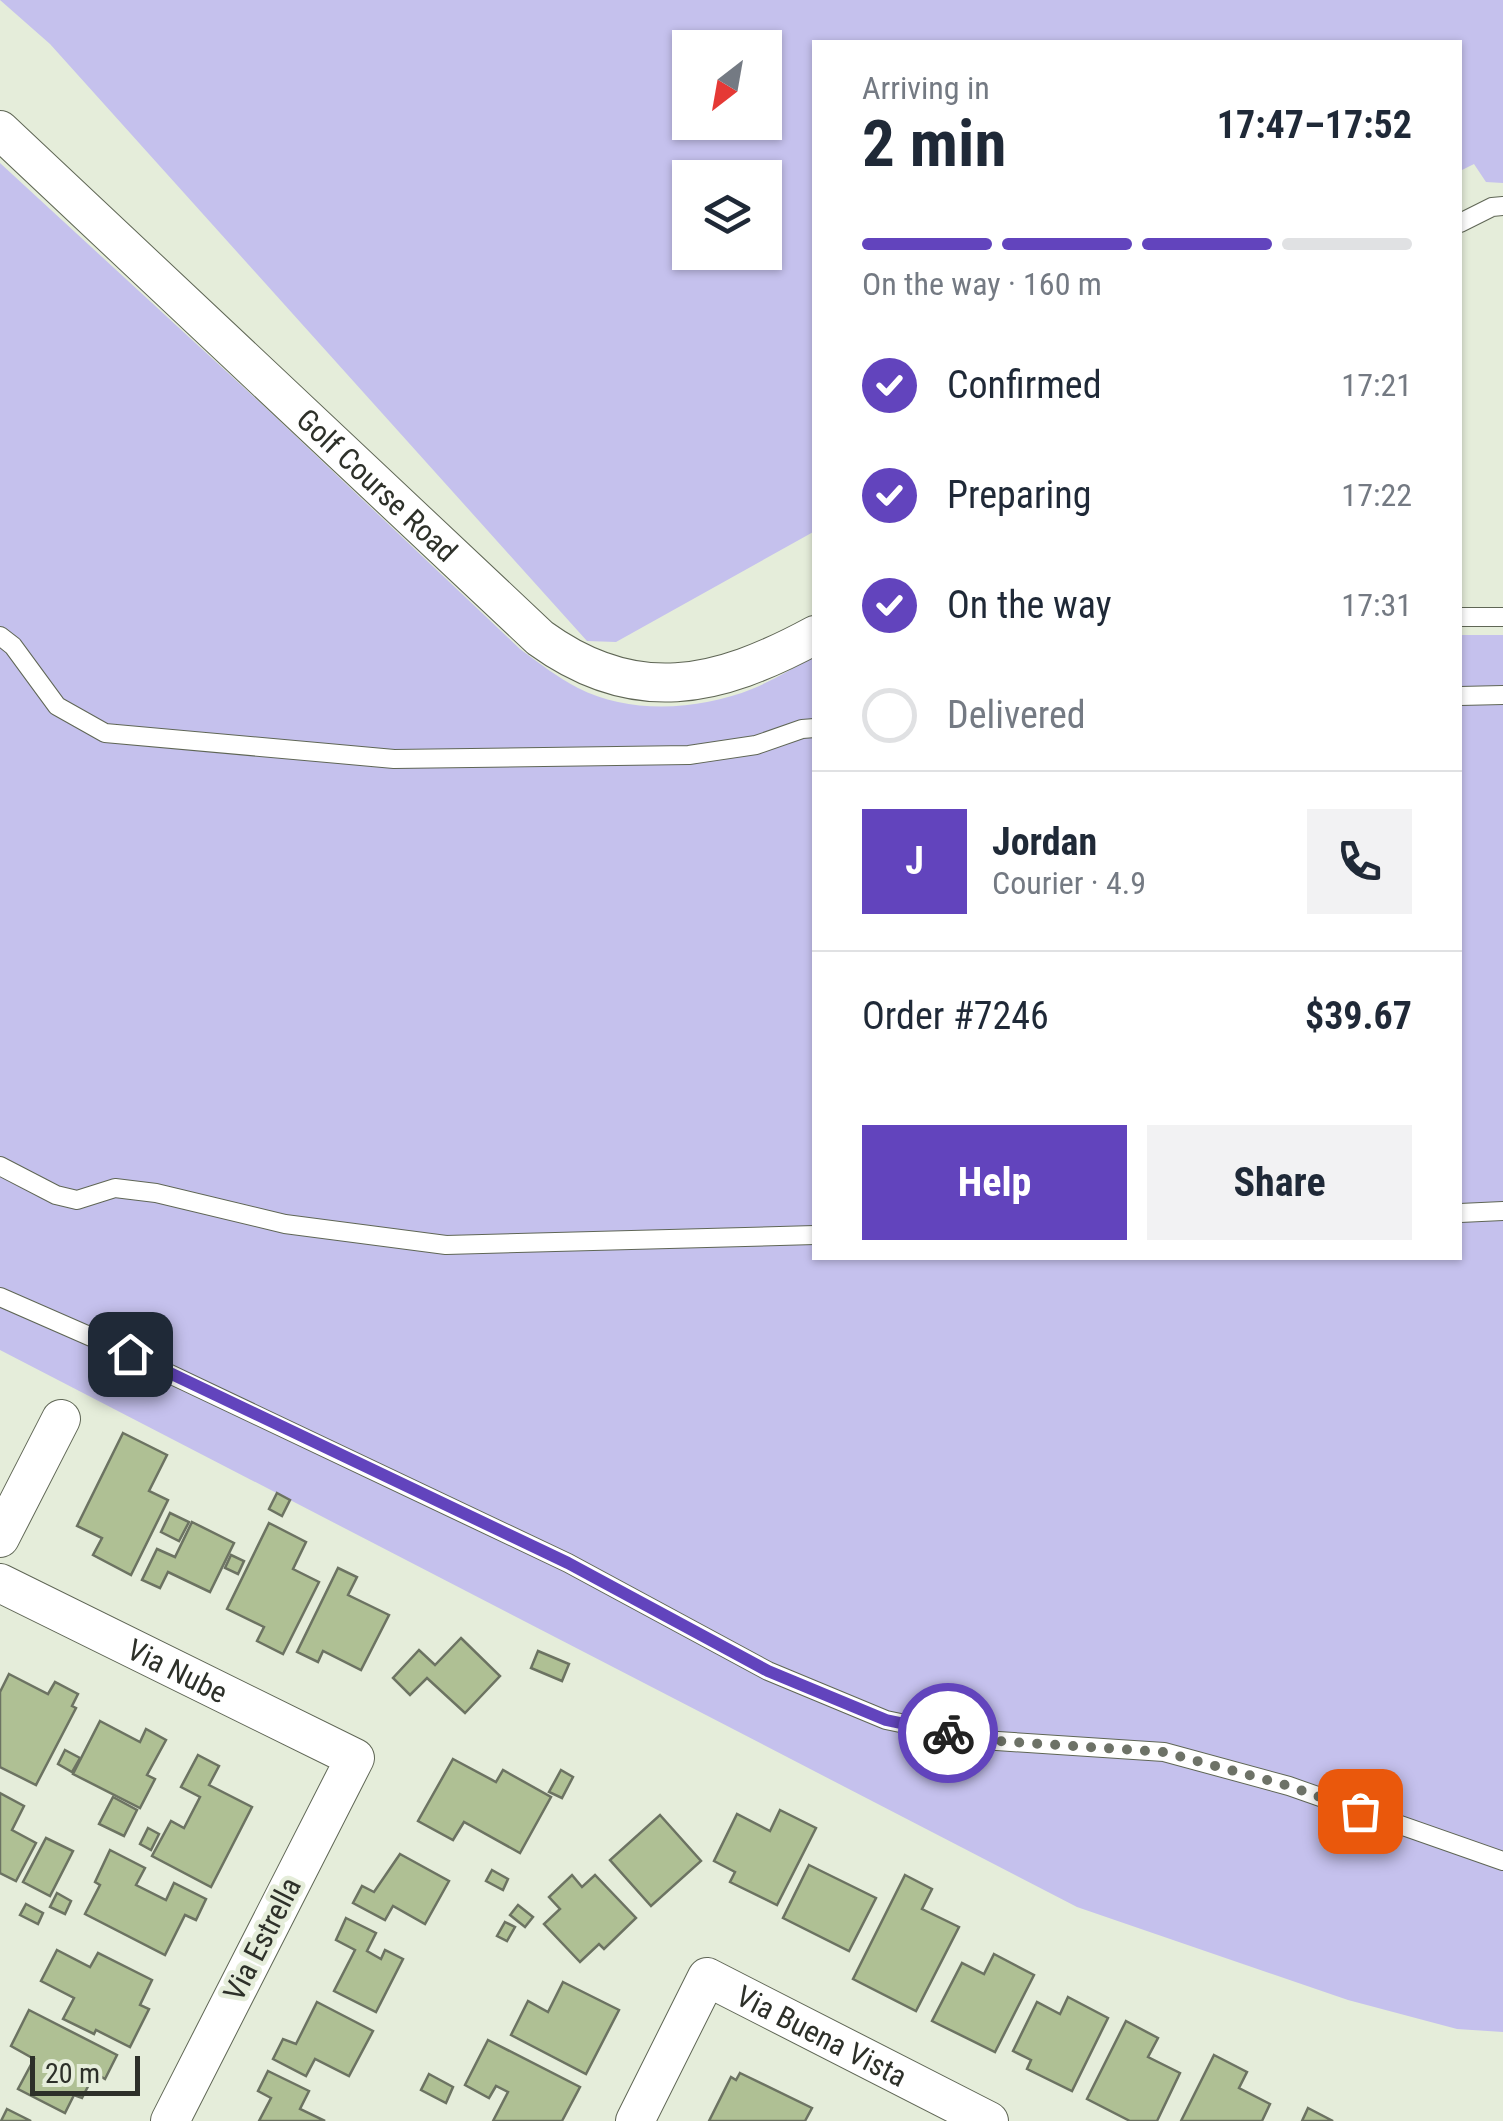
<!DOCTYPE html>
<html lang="en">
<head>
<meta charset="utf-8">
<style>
	body { margin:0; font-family:"Roboto Condensed",sans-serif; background:#f2f2f3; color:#1f2937; height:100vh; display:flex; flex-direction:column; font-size:38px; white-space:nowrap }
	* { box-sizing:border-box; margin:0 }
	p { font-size:32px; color:#747a83 }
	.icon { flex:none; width:55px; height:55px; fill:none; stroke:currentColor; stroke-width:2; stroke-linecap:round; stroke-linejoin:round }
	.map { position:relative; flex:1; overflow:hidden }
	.details { position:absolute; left:812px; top:40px; width:650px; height:1220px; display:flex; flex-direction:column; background:#fff; border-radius:0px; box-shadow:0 2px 8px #0004 }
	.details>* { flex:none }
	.needle { width:65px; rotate:211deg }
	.buttons { position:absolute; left:672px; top:30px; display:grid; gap:20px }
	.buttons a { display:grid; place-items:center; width:110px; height:110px; border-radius:0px; background:#fff; box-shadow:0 2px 8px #0004; font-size:50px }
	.scale { position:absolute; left:30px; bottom:25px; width:110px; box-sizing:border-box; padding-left:10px; border:5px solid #2d3029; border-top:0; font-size:28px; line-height:35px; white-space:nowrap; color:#2d3029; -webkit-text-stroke:8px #e5edda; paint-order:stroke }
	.pin { position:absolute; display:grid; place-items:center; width:85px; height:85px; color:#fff; margin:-42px; border-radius:20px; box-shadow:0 5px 15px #0006 }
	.courier { position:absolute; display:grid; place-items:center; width:100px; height:100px; margin:-50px; border:8px solid #6244bd; border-radius:50%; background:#fff; color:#222; box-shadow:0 2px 12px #0007 }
	.head em { font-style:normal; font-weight:700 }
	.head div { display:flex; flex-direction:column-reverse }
	.head { display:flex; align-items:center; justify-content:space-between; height:170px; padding:0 50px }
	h1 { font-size:65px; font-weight:700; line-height:75px }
	.bar { display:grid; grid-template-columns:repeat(4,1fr); gap:15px 10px; align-content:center; height:120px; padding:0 50px }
	.bar i { height:12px; border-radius:8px; background:#e0e1e3 }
	.bar .on { background:#6244bd }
	.bar p { grid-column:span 4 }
	.line { display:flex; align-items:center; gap:25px; padding:0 50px; border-top:2px solid #e0e1e3 }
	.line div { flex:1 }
	.round { display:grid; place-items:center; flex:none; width:105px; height:105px; border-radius:0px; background:#f2f2f3 }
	ol { padding:0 50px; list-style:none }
	li { display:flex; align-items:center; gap:30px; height:110px }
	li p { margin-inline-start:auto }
	li .icon { padding:10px; border-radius:50%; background:#6244bd; color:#fff; stroke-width:4 }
	li:last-child { color:#747a83 }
	li i { width:55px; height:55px; border:5px solid #e0e1e3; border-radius:50% }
	.cta { display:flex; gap:20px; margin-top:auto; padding:20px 50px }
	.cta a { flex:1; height:115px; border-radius:0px; background:#6244bd; color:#fff; font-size:40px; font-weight:700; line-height:115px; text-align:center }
	.cta a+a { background:#f2f2f3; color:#1f2937 }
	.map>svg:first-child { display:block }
	.green { fill:#c5c1ed; fill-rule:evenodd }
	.building { fill:#afc094; stroke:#6c7362; stroke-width:2.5 }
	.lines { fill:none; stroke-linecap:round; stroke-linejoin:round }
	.service-casing { stroke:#5f6655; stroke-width:20 }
	.minor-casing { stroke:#5f6655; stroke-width:40 }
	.service { stroke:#fff; stroke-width:18 }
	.minor { stroke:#fff; stroke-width:38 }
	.done { stroke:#6d7267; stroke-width:10; stroke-dasharray:0 18 }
	.route { stroke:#6244bd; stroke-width:12 }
	.labels { text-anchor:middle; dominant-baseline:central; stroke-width:9; stroke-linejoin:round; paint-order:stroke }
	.street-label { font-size:30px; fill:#2d3029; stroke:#e5edda }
</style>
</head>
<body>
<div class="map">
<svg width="1503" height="2121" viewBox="0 0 1503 2121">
	<rect width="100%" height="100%" fill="#e5edda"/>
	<!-- green -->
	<g class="green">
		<path d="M0 0H1503V183L1486 182 1474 164 1460 171V42H815V531L616 642 587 641 50 44ZM690 48H765V122H690ZM690 178H765V252H690Z"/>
		<path d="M0 163 266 408 520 649C539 663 557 677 578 688 630 715 700 710 752 689 774 680 794 667 815 657V1258H1460V635H1503V2032L1457 2029 1348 2000 1077 1907 0 1350Z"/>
	</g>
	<!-- building -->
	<g class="building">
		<path d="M123 1433 167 1455 149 1491 168 1500 131 1575 93 1555 102 1538 77 1526Z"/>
		<path d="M277 1493 290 1500 282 1516 269 1509Z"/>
		<path d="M170 1513 189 1522 179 1541 161 1532Z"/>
		<path d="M192 1522 234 1543 210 1592 168 1572 160 1588 142 1580 157 1549 175 1557Z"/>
		<path d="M269 1523 306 1542 293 1569 319 1582 283 1654 257 1641 264 1627 227 1609Z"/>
		<path d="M231 1555 244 1561 238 1574 225 1568Z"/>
		<path d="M338 1568 357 1577 348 1595 389 1615 361 1670 323 1651 318 1662 297 1652Z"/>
		<path d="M461 1638 500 1676 465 1713 427 1678 410 1695 393 1678 419 1650 435 1665Z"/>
		<path d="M538 1651 569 1664 562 1681 531 1668Z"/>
		<path d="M9 1674 48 1694 55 1682 78 1694 72 1706 76 1708 36 1785 0 1767V1692Z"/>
		<path d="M100 1721 140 1742 146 1729 166 1740 147 1775 155 1779 140 1808 73 1774Z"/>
		<path d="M65 1750 80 1758 72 1772 58 1764Z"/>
		<path d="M198 1755 219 1766 209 1785 252 1807 211 1887 152 1856 171 1821 184 1828 200 1797 181 1787Z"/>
		<path d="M453 1759 496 1782 503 1770 551 1797 520 1853 464 1822 453 1840 418 1821Z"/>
		<path d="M561 1770 573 1777 562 1798 549 1792Z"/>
		<path d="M0 1793 24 1806 12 1830 36 1843 16 1881 0 1873Z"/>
		<path d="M113 1797 137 1810 124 1836 99 1824Z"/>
		<path d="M780 1810 816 1828 777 1905 730 1882 735 1872 714 1861 737 1814 770 1831Z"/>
		<path d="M660 1815 701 1861 651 1906 610 1860Z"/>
		<path d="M148 1828 159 1834 151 1850 140 1844Z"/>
		<path d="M46 1838 73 1851 50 1896 23 1882Z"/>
		<path d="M110 1850 145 1868 136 1885 166 1900 174 1883 206 1899 196 1920 185 1915 165 1955 85 1914 100 1885 95 1882Z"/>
		<path d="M400 1854 449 1881 425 1924 393 1906 385 1920 353 1903 362 1886 374 1892Z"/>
		<path d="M809 1865 876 1898 849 1951 783 1918Z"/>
		<path d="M492 1870 508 1879 503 1890 486 1881Z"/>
		<path d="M572 1875 582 1887 595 1875 636 1918 604 1949 599 1944 580 1962 544 1924 560 1909 549 1897Z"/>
		<path d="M905 1875 932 1889 922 1909 959 1927 916 2011 853 1979Z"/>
		<path d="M57 1893 71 1901 65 1914 50 1907Z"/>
		<path d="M26 1904 43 1913 38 1924 20 1915Z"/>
		<path d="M518 1905 533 1917 525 1927 510 1915Z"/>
		<path d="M346 1918 376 1933 367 1951 381 1959 385 1950 403 1959 376 2012 334 1991 355 1950 336 1940Z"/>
		<path d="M505 1922 515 1927 507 1941 497 1936Z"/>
		<path d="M57 1950 90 1967 98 1953 152 1980 140 2005 149 2009 130 2047 96 2030 94 2034 63 2019 74 1998 41 1981Z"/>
		<path d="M994 1954 1034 1975 995 2052 932 2021 962 1963 984 1974Z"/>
		<path d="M563 1982 619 2010 586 2074 511 2035 528 2001 548 2012Z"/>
		<path d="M1068 1997 1108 2018 1072 2091 1027 2069 1031 2060 1013 2051 1037 2002 1060 2014Z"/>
		<path d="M317 2002 373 2031 349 2076 315 2059 306 2076 273 2059 283 2039 296 2044Z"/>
		<path d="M29 2010 117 2055 105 2079 95 2073 82 2098 74 2095 65 2113 18 2089 34 2059 11 2046Z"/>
		<path d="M1126 2021 1158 2038 1148 2057 1180 2073 1157 2121H1130L1087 2099Z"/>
		<path d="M488 2040 580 2087 562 2121H493L508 2092 496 2086 489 2098 465 2085Z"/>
		<path d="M1214 2055 1247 2072 1239 2088 1270 2104 1262 2121H1181Z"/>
		<path d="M268 2071 309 2091 300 2109 325 2121H259L271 2098 258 2091Z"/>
		<path d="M740 2073 812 2108 805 2121H709L731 2077 736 2080Z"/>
		<path d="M429 2074 453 2087 446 2103 421 2090Z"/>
		<path d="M1308 2108 1333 2121H1302Z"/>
		<path d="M7 2109 31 2121H1Z"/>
	</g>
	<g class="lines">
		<defs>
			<g id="service">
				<path d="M1460 223 1492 207 1503 206"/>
				<path d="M1460 617H1503"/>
				<path d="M0 636 13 646 57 706 105 733 394 759 689 755 756 745 802 729 815 728"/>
				<path d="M1460 696 1503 695"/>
				<path d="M0 1166 56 1195 77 1200 115 1188 156 1193 285 1224 446 1245 815 1235"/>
				<path d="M1460 1213 1503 1211"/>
				<path d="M0 1297 96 1339 568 1563 768 1671 886 1720 982 1740 1164 1752 1289 1786 1503 1861"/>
			</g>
			<g id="minor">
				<path id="s1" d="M0 130 540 638C635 707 717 688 815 635"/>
				<path d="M0 1538 61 1419"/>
				<path id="s2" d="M0 1583 355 1758 170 2121"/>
				<path id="s3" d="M635 2121 707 1977 989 2121"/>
			</g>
		</defs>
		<!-- service casing -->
		<use href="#service" class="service-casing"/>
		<!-- minor casing -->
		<use href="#minor" class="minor-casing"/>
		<!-- service -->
		<use href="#service" class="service"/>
		<!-- minor -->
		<use href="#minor" class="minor"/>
	</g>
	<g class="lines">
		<!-- done -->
		<path class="done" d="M948 1733 982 1740 1164 1752 1289 1786 1360 1811"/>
		<!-- route -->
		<path class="route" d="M130 1354 568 1563 768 1671 886 1720 948 1733"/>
	</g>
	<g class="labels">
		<!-- street labels -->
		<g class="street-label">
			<text stroke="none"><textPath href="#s1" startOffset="518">Golf Course Road</textPath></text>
			<text stroke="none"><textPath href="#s2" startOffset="198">Via Nube</textPath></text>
			<text transform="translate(262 1939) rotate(-63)">Via Estrella</text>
			<text stroke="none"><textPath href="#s3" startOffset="290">Via Buena Vista</textPath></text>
		</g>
	</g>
</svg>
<div class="buttons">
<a><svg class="needle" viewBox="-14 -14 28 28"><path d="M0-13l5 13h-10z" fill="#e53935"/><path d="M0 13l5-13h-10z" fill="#747a83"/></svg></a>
<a><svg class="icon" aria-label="layers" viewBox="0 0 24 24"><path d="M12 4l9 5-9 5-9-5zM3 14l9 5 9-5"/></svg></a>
</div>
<div class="scale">20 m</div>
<div class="pin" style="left:1360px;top:1811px;background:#ea580c"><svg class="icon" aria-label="bag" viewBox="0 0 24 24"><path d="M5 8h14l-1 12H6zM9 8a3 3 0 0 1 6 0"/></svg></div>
<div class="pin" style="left:130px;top:1354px;background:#1f2937"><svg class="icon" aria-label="home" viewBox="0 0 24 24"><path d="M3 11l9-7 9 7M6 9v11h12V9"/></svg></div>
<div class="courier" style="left:948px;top:1733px"><svg class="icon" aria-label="bike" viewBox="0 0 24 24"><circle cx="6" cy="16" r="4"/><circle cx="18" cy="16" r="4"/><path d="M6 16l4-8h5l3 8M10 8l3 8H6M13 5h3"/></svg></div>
<section class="details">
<div class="head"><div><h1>2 min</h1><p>Arriving in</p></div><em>17:47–17:52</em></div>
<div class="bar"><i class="on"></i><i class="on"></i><i class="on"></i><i></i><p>On the way · 160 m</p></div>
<ol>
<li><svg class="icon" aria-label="check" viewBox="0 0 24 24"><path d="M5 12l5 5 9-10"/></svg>Confirmed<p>17:21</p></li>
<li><svg class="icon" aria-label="check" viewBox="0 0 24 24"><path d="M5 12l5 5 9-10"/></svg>Preparing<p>17:22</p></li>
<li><svg class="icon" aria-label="check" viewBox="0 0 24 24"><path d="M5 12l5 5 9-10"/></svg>On the way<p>17:31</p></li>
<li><i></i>Delivered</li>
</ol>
<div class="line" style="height:180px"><b class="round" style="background:#6244bd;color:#fff">J</b><div><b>Jordan</b><p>Courier · 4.9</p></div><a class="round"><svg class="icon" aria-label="phone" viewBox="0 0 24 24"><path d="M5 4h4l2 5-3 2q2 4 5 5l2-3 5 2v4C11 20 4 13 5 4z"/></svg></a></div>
<div class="line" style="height:130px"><div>Order #7246</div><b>$39.67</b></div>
<div class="cta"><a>Help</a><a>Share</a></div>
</section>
</div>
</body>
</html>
